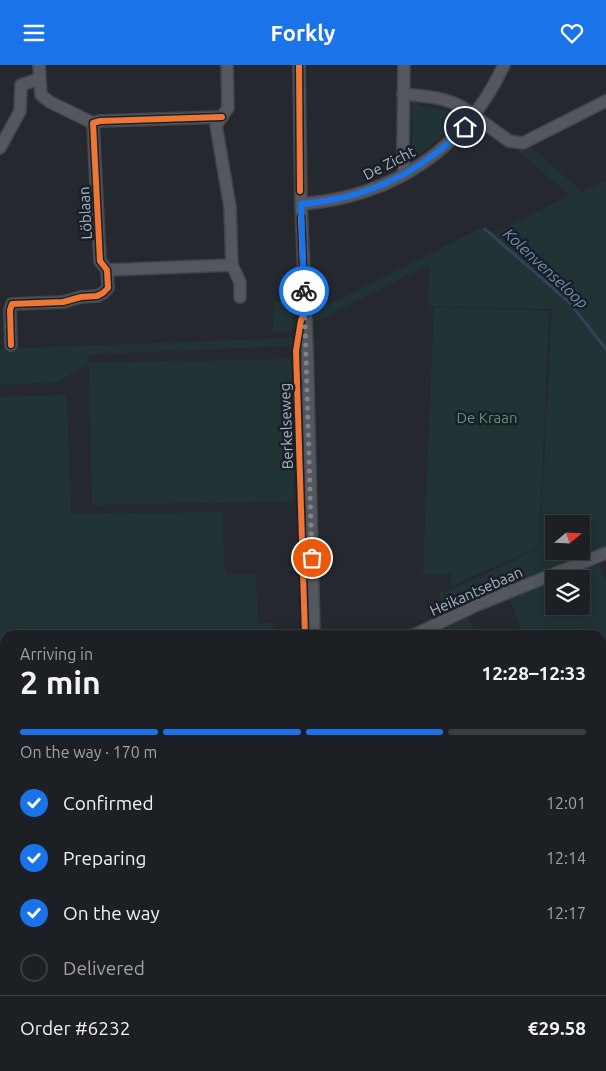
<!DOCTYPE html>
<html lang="en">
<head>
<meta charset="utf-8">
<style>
	body { margin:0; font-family:Ubuntu,sans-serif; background:#292c30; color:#f1f3f6; height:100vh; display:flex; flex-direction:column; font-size:19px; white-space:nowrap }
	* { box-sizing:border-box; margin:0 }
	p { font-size:16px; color:#a0a2a6 }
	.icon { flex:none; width:28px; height:28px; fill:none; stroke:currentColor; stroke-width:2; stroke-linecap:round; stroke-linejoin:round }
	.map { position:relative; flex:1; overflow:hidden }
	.drawer { position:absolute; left:0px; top:565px; width:606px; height:441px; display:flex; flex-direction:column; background:#1c1f23; border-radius:15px 15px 0 0; box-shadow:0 2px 12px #0003,0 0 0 1px #3a3d41 }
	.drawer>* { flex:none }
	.needle { width:32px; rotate:71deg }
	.fabs { position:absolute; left:545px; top:450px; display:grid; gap:10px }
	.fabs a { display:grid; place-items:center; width:45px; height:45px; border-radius:0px; background:#1c1f23; box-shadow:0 2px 12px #0003,0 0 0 1px #3a3d41; font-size:25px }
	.pin { position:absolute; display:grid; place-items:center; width:42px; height:42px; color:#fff; margin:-21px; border:2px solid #fff; border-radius:50%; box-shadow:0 1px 5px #0007 }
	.courier { position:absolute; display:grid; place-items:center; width:50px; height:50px; margin:-25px; border:4px solid #1a73e8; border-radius:50%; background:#fff; color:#222; box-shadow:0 1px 6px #0007 }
	.overview em { font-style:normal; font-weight:700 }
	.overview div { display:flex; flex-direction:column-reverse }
	.overview { display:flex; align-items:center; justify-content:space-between; height:85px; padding:0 20px }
	h1 { font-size:32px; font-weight:700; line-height:38px }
	.bar { display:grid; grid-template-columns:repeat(4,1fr); gap:8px 5px; align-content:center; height:60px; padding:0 20px }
	.bar i { height:6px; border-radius:4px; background:#3a3d41 }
	.bar .on { background:#1a73e8 }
	.bar p { grid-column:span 4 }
	.line { display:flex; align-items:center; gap:12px; padding:0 20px; border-top:1px solid #3a3d41 }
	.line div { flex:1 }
	ol { padding:0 20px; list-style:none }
	li { display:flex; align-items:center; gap:15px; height:55px }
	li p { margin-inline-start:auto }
	li .icon { padding:5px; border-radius:50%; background:#1a73e8; color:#fff; stroke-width:4 }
	li:last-child { color:#a0a2a6 }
	li i { width:28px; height:28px; border:2px solid #3a3d41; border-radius:50% }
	header { display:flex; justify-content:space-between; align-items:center; height:65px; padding:0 20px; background:#1a73e8; color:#fff; font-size:22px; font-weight:700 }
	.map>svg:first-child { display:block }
	.green { fill:#223335; fill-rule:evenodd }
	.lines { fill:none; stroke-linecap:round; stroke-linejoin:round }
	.stream { stroke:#324257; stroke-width:3 }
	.minor-casing { stroke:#42454a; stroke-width:14 }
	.major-casing { stroke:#41454c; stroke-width:16 }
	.minor { stroke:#54575e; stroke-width:11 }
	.major { stroke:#565a60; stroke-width:14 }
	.cycleway-casing { stroke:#181f29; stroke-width:9 }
	.cycleway { stroke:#f07635; stroke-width:6 }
	.done { stroke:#7d848f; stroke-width:5; stroke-dasharray:0 9 }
	.route { stroke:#1a73e8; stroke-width:6 }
	.labels { text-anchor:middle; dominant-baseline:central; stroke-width:5; stroke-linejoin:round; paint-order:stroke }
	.street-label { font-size:15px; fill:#acb5c2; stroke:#181f29 }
	.park-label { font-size:15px; fill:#66906f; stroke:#181f29 }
	.water-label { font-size:16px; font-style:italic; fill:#758caa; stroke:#181f29 }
</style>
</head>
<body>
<header><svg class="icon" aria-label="menu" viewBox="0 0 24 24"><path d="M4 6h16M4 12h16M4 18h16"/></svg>Forkly<svg class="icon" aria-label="heart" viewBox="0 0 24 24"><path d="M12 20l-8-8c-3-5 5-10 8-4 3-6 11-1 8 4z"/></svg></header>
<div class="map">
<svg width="606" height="1006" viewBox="0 0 606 1006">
	<rect width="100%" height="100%" fill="#25292f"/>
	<!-- green -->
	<g class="green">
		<path d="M415 33 420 41 442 44 459 50V45L465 48 449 65 419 90 412 80V34Z"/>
		<path d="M512 81 531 82 582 127 606 115V481L445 546 440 536V527H447L540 483 552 244 428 241 429 199 310 259V249L483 162 493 170 570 130ZM554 459H581V486H554Z"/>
		<path d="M274 236 293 237 292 266 273 267Z"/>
		<path d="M434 242 549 246 539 482 451 521V509H423Z"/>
		<path d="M292 273V281L97 289 87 291 89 298 291 294 294 436 95 440 92 438 89 298 58 317 0 320V284Z"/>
		<path d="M64 330 67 334 71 449 223 447 224 502 226 507 229 509H256L258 558H273V570H5V659L0 656V332Z"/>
		<path d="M598 496 606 516V631L601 633V570H523L510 533 554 514V541H581V514H555Z"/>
		<path d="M469 551 475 570H431Z"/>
		<path d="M601 733 606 745V804L601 801Z"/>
		<path d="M13 1001H349L346 1006H11Z"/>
	</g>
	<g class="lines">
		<!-- stream -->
		<path class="stream" d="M485 164 569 237 606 284"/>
		<defs>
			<g id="minor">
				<path d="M39 0 41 30 50 37 93 58"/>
				<path d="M227 0 228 43 216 60 230 142 232 200 240 217V232"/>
				<path d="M299 0 301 139 307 281 314 570"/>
				<path d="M404 0 403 80 404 109"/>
				<path d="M403 29C424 31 443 32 462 42L509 76 523 78 606 36"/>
				<path d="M0 83 20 46 21 20 39 14"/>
				<path d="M301 139C393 132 465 84 504 0"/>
				<path d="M107 205 232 200"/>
				<path d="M11 280 10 245 12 239 63 237 81 232 97 231 103 228 108 223 107 205 100 196 93 58 100 56 222 52"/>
				<path d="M414 570 477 540 606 488"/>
				<path d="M0 778 5 772"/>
			</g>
			<g id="major">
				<path d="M0 680 5 682"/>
				<path d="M0 701 5 703"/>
				<path d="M601 979 606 981"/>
				<path d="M595 1001 605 1006"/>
			</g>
		</defs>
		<!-- minor casing -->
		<use href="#minor" class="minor-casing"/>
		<!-- major casing -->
		<use href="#major" class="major-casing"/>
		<!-- minor -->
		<use href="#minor" class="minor"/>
		<!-- major -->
		<use href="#major" class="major"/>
		<defs>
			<g id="cycleway">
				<path d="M299 0 300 126"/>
				<path d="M301 152 305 248 301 255 296 286 305 570"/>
				<path d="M11 280 10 245 12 239 63 237 81 232 97 231 103 228 108 223 107 205 100 196 93 58 100 56 222 52"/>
			</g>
		</defs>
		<!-- cycleway casing -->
		<use href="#cycleway" class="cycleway-casing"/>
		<!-- cycleway -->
		<use href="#cycleway" class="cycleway"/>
	</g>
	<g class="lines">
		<!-- done -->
		<path class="done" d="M304 226 312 493"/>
		<!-- route -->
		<path class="route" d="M304 226 301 139C366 134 419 109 465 62"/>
	</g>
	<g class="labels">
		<!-- street labels -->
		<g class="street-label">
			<text transform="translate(389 98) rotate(-27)">De Zicht</text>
			<text transform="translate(85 148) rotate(-93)">Löblaan</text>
			<text transform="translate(286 361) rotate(-92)">Berkelseweg</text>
			<text transform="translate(476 526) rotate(-24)">Heikantsebaan</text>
		</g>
		<!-- park labels -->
		<g class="park-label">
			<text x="487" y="352">De Kraan</text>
		</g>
		<!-- water labels -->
		<g class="water-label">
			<text transform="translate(546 203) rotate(43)">Kolenvenseloop</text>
		</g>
	</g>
</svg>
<div class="fabs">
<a><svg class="needle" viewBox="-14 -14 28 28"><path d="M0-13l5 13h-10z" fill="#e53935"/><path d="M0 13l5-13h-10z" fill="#a0a2a6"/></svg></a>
<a><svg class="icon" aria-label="layers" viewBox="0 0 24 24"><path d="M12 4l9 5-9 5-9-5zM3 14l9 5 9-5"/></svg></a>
</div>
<div class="pin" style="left:312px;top:493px;background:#ea580c"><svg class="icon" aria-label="bag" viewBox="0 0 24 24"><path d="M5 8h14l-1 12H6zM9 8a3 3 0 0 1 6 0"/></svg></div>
<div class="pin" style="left:465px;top:62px;background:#1f2937"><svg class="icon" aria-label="home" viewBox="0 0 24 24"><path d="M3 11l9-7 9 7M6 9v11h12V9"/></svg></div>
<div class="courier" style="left:304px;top:226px"><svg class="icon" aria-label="bike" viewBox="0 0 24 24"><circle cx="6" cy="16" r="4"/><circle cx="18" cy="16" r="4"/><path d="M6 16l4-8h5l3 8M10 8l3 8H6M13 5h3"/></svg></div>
<section class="drawer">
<div class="overview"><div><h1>2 min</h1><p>Arriving in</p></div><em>12:28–12:33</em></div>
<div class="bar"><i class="on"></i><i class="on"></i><i class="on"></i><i></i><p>On the way · 170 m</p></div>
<ol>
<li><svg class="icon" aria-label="check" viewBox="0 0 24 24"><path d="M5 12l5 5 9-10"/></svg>Confirmed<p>12:01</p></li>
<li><svg class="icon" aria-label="check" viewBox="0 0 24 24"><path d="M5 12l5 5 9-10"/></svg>Preparing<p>12:14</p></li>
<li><svg class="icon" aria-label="check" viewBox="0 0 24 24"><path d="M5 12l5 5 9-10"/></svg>On the way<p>12:17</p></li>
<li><i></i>Delivered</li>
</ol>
<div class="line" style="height:65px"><div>Order #6232</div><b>€29.58</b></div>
</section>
</div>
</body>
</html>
